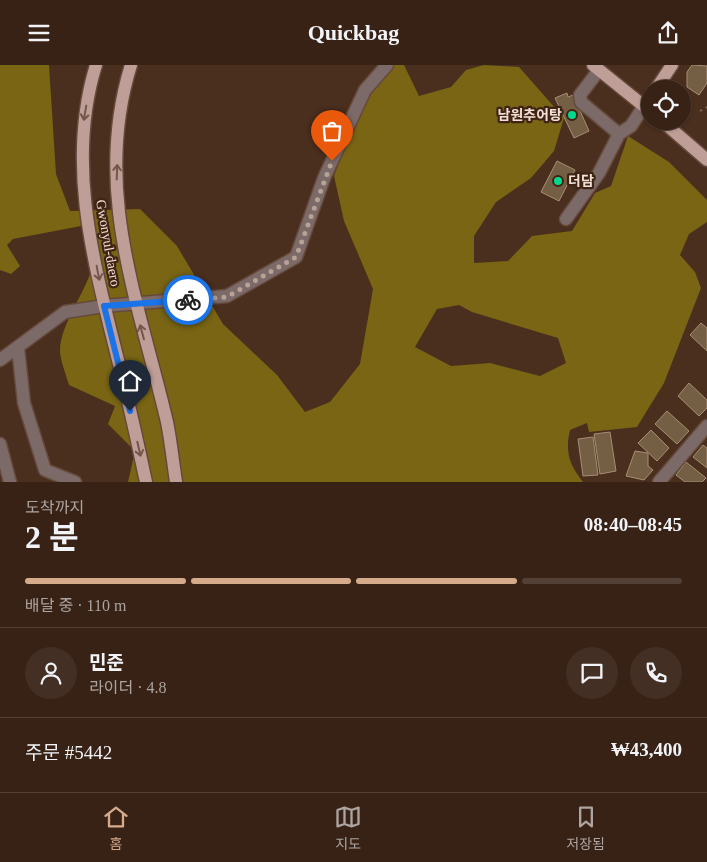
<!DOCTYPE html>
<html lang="ko">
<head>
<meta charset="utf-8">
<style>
	body { margin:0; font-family:"Times New Roman","Noto Sans KR",serif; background:#432f23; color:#f1f3f6; height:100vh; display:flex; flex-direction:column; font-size:19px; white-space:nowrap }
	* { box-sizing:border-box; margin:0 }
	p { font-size:16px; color:#aba4a1 }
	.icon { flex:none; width:28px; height:28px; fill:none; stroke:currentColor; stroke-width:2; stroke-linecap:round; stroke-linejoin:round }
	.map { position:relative; height:417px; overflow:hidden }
	.side { display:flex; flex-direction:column; background:#382216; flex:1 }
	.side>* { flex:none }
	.controls { position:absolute; left:641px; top:15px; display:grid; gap:10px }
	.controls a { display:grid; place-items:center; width:50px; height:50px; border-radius:50%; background:#382216; box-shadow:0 1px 4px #0004,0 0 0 1px #523f35; font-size:25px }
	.pin { position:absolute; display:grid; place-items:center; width:42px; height:42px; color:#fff; margin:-51px -21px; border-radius:50% 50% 50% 0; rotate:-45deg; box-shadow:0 0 5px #0007 }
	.pin .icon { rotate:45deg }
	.courier { position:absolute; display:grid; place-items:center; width:50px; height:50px; margin:-25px; border:4px solid #1a73e8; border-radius:50%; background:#fff; color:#222; box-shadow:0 1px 6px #0007 }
	.headline em { font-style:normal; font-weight:700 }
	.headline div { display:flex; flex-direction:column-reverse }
	.headline { display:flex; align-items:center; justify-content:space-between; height:85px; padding:0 25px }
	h1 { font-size:32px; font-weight:700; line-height:38px }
	.bar { display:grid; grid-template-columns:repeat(4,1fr); gap:8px 5px; align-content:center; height:60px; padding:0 25px }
	.bar i { height:6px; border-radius:4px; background:#523f35 }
	.bar .selected { background:#d6ab8b }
	.bar p { grid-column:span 4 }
	.line { display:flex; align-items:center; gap:12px; padding:0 25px; border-top:1px solid #523f35 }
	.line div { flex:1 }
	.round { display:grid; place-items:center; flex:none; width:52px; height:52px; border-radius:26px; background:#432f23 }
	header { display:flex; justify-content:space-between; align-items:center; height:65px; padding:0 25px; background:#382216; font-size:22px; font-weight:700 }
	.tab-bar { display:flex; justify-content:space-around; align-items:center; height:70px; border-top:1px solid #523f35; background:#382216; font-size:14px; color:#aba4a1 }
	.tab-bar a { display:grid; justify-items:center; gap:2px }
	.tab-bar .selected { color:#d6ab8b }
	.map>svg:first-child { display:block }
	.forest { fill:#796514; fill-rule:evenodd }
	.building { fill:#745e44; stroke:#a68f73 }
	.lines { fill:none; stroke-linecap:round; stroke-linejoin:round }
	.minor-casing { stroke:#654a3b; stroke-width:15 }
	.major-casing { stroke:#654a3b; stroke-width:15 }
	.path { stroke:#7e6557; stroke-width:2; stroke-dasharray:2.5 4; stroke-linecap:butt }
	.minor { stroke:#7b6a68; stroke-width:12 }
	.major { stroke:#c09e98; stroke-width:12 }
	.oneway { stroke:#735549 }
	.done { stroke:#b7a296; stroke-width:5; stroke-dasharray:0 9 }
	.route { stroke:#1a73e8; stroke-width:6 }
	.poi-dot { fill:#00d98c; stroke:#3f2414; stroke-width:2 }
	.labels { text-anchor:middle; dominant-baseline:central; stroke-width:4.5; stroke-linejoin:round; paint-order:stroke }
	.poi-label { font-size:14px; font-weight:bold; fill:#f2e0d6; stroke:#3f2414; text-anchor:end }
	.street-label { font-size:14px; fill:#f2e0d6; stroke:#3f2414 }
</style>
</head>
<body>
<header><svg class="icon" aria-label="menu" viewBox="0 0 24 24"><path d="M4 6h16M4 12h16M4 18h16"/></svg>Quickbag<svg class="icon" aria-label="share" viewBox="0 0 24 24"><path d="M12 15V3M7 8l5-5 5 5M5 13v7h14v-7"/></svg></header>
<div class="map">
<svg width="707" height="417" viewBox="0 0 707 417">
	<rect width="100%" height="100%" fill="#4a2e1e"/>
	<!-- forest -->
	<path class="forest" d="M0 0H49L56 109 70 146 140 144 177 181 223 259 277 310 305 347 330 337 360 299 373 224 344 156 334 111 365 25 387 0H404L419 31 451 22 466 5 484 0 519 2 564 53 554 86 531 113 496 137 474 171V198L508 196 532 171 572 166 595 128 611 121 628 71 669 97 707 135V157L689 169 680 190 695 207 701 223 664 318 637 362 589 367 587 358 570 365C565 386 569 400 583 417H128L135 386 108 359 115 341 69 320C66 310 61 297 60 287 59 251 108 204 92 171 90 167 85 164 81 161L13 174 7 180 20 201 11 209 0 205ZM459 240 472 247 558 273 566 298 540 311 490 298 451 301 415 282 437 244Z"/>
	<!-- building -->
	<g class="building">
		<path d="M692 0 707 1V18L699 30 687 22V7Z"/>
		<path d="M567 28 568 32 573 30 589 66 574 73 555 33Z"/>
		<path d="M557 96 575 105 559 136 541 127Z"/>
		<path d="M701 258 707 263V286L690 270Z"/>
		<path d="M689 318 707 335V343L699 351 678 331Z"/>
		<path d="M667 346 689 366 677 379 655 359Z"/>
		<path d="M651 365 669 383 657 396 638 378Z"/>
		<path d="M610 367 616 406 600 409 594 369Z"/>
		<path d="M593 372 598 410 583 411 578 374Z"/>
		<path d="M703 380 707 383V403L693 392Z"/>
		<path d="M635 386 648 388V401L653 405 644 415 626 411Z"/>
		<path d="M686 397 706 413 702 417H685L676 410Z"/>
	</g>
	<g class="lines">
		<defs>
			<g id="minor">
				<path d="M599 5 580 30 581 37 619 69"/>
				<path d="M566 154 599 108 619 69 631 61 644 41"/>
				<path d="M18 283 24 338 45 405 75 417"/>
				<path d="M0 295 65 247 104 241 227 231 296 192 324 113 365 25 387 0"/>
				<path d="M0 379 10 417"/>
				<path d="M659 417 707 361"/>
			</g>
			<g id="major">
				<path d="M96 0C66 97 93 195 117 291 128 333 137 375 146 417"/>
				<path d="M131 0C92 125 139 237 167 357 171 377 173 397 176 417"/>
				<path d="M593 0 650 46"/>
				<path d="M656 24 672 0"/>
				<path d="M662 56 707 95"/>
			</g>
		</defs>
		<!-- minor casing -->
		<use href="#minor" class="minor-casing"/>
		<!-- major casing -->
		<use href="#major" class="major-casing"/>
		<!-- path -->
		<path class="path" d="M700 46 707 42"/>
		<!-- minor -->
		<use href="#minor" class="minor"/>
		<!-- major -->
		<use href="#major" class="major"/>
	</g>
	<!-- one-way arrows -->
	<defs><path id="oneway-shaft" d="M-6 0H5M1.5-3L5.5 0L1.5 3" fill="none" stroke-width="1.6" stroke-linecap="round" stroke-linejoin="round" transform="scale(1.25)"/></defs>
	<g class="oneway">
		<use href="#oneway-shaft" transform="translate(85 48) rotate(100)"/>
		<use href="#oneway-shaft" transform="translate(117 107) rotate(-88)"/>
		<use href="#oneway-shaft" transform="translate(98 208) rotate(79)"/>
		<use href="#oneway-shaft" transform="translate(142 267) rotate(-105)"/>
		<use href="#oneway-shaft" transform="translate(139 384) rotate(77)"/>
	</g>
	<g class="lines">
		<!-- done -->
		<path class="done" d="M188 235 227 232 296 192 332 96"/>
		<!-- route -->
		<path class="route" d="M130 346 104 241 188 235"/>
	</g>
	<!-- markers -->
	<g class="poi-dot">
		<circle cx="572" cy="50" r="5"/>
		<circle cx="558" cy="116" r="5"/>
	</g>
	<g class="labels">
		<!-- poi labels -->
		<g class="poi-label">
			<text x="562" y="50">남원추어탕</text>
			<text x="568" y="116" text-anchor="start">더담</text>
		</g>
		<!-- street labels -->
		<g class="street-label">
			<text transform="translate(108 178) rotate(80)">Gwonyul-daero</text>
		</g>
	</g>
</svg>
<div class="controls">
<a><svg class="icon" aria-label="locate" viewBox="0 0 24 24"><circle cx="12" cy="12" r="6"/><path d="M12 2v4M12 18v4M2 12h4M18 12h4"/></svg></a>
</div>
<div class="pin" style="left:332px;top:96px;background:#ea580c"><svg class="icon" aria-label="bag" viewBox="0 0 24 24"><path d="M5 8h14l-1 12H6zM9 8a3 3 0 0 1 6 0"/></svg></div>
<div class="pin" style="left:130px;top:346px;background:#1f2937"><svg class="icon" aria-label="home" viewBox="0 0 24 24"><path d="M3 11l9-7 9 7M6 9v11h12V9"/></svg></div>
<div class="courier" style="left:188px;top:235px"><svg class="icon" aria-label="bike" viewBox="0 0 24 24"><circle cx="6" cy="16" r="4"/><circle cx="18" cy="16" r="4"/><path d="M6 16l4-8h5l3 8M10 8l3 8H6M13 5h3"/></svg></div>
</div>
<section class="side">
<div class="headline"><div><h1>2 분</h1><p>도착까지</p></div><em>08:40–08:45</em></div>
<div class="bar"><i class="selected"></i><i class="selected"></i><i class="selected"></i><i></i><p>배달 중 · 110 m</p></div>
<div class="line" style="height:90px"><a class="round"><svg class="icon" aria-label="person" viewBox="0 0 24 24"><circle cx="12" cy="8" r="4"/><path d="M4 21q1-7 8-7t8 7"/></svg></a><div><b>민준</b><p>라이더 · 4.8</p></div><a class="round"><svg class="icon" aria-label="chat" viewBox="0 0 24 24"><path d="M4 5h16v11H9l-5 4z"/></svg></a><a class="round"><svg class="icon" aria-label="phone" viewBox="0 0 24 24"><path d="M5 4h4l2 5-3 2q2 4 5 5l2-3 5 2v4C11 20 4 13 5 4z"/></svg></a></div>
<div class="line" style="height:65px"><div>주문 #5442</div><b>₩43,400</b></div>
</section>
<nav class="tab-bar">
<a class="selected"><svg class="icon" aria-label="home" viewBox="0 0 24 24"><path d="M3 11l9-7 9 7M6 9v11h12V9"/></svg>홈</a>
<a><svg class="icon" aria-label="map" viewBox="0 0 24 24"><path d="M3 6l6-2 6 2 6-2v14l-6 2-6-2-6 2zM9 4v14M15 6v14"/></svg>지도</a>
<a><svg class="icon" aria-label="saved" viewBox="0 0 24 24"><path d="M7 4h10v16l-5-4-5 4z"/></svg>저장됨</a>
</nav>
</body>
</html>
